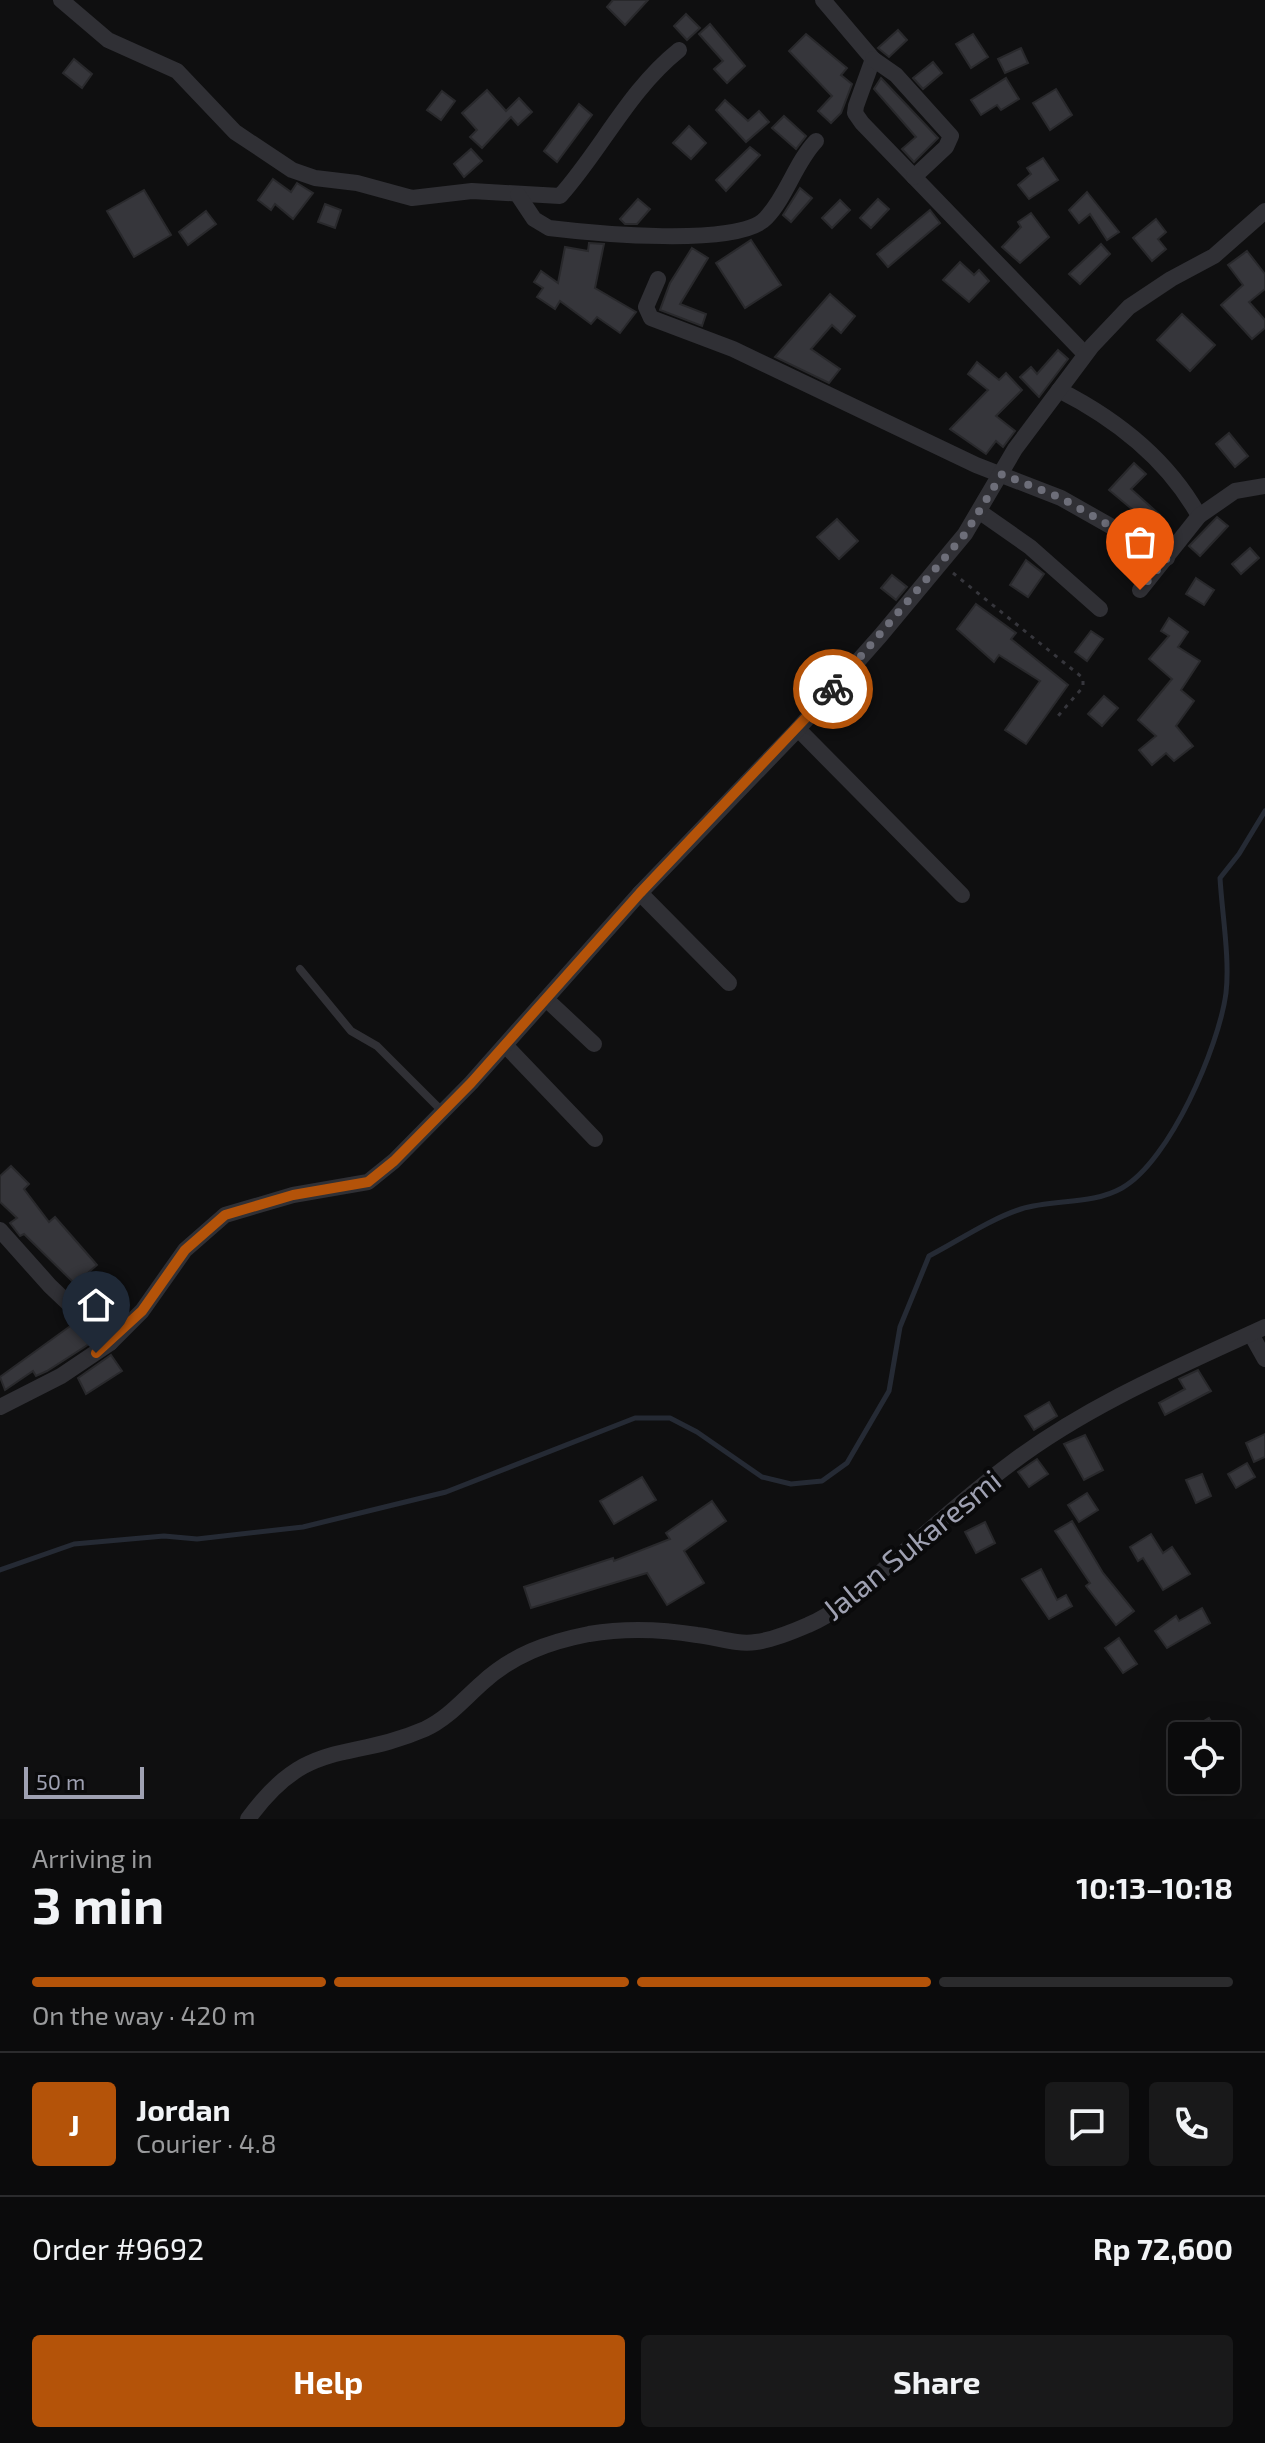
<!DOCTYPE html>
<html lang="en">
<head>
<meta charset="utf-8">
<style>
	body { margin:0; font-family:"Exo 2",sans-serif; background:#19191a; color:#f1f3f6; height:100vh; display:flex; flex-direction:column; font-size:30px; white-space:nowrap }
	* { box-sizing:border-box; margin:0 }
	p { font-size:26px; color:#9a9b9d }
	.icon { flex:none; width:44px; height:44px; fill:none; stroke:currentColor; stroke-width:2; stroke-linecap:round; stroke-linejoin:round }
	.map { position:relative; height:1819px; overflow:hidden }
	.details { display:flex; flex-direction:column; background:#0b0b0c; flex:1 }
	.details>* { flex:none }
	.buttons { position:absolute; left:1168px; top:1722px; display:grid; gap:16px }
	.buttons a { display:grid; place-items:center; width:72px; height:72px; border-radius:8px; background:#0b0b0c; box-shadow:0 8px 32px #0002,0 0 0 2px #2b2b2d; font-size:40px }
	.scale { position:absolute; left:24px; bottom:20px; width:120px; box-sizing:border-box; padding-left:8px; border:4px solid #9fa1b2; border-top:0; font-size:22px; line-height:28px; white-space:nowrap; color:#9fa1b2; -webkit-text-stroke:6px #0a0a0b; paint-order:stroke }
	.pin { position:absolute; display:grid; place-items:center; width:68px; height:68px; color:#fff; margin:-82px -34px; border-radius:50% 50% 50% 0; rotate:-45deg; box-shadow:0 0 8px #0007 }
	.pin .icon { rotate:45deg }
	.courier { position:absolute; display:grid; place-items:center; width:80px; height:80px; margin:-40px; border:6px solid #b45309; border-radius:50%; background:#fff; color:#222; box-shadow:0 2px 10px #0007 }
	.summary em { font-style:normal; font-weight:700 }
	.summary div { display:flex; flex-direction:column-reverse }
	.summary { display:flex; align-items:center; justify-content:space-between; height:136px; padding:0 32px }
	h1 { font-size:52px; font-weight:700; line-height:60px }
	.bar { display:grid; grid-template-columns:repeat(4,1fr); gap:12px 8px; align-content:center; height:96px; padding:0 32px }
	.bar i { height:10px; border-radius:6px; background:#2b2b2d }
	.bar .on { background:#b45309 }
	.bar p { grid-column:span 4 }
	.line { display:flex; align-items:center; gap:20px; padding:0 32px; border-top:2px solid #2b2b2d }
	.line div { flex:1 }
	.round { display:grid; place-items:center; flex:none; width:84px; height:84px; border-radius:8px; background:#19191a }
	.primary-button { display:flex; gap:16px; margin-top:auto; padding:16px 32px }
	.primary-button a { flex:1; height:92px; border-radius:8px; background:#b45309; color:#fff; font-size:32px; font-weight:700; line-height:92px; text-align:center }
	.primary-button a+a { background:#19191a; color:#f1f3f6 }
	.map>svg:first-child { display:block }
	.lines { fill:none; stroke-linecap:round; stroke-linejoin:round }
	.stream { stroke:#252a34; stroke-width:5 }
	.building { fill:#36363b; stroke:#29292c; stroke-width:2 }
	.path { stroke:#36363c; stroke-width:3; stroke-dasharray:4 6; stroke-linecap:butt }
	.lane { stroke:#303035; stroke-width:8 }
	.street { stroke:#303035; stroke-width:16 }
	.done { stroke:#6d6e79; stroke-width:8; stroke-dasharray:0 14.4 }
	.route { stroke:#b45309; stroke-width:10 }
	.labels { text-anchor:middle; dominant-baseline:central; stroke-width:8; stroke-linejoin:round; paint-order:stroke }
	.street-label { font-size:30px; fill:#9fa1b2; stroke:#0a0a0b }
</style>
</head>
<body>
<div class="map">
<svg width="1265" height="1819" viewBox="0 0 1265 1819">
	<rect width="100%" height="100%" fill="#0f0f10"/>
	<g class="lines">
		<!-- stream -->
		<path class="stream" d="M0 1570 74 1544 164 1536 197 1539 303 1527 446 1492 635 1418H670L697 1432 762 1477 791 1484 822 1481 847 1463 889 1391 900 1327 929 1256C958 1241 990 1219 1021 1209 1054 1199 1092 1205 1122 1188 1170 1161 1219 1046 1226 993 1230 959 1222 913 1220 878L1239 854 1265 811"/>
	</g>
	<!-- building -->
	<g class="building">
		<path d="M613 0H648L625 25 607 7Z"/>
		<path d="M686 14 700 28 687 40 674 26Z"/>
		<path d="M710 24 745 66 727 83 714 69 723 61 699 34Z"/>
		<path d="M898 30 907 40 889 57 878 48Z"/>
		<path d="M806 34 847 68 841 75 852 84 841 113 831 123 818 111 832 96 789 51Z"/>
		<path d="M973 34 988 57 971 68 956 44Z"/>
		<path d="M1021 48 1028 63 1005 73 998 59Z"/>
		<path d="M74 59 92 74 82 88 63 73Z"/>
		<path d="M933 62 942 73 923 89 913 78Z"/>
		<path d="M881 78 938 138 914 162 902 149 916 137 874 89Z"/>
		<path d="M1006 78 1019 99 1001 110 997 105 981 115 971 100Z"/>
		<path d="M1056 89 1072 115 1050 130 1033 103Z"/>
		<path d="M487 90 506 111 519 98 532 112 518 125 511 117 482 148 470 137 477 130 462 113Z"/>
		<path d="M442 91 455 101 441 120 427 110Z"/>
		<path d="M725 100 748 121 759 111 769 122 746 142 716 110Z"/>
		<path d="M579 104 592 115 557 162 544 151Z"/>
		<path d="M784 116 806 136 796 149 772 128Z"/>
		<path d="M689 126 706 143 691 159 673 143Z"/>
		<path d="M750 147 760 155 726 191 716 180Z"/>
		<path d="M471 149 482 161 464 177 454 164Z"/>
		<path d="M1043 158 1058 180 1029 199 1018 185 1031 174 1027 168Z"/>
		<path d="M273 179 291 192 297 183 313 193 293 219 275 204 271 210 258 200Z"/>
		<path d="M800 188 812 198 791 222 783 215Z"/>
		<path d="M144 190 171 235 134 257 107 211Z"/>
		<path d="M1087 192 1119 232 1107 240 1090 214 1079 223 1069 210Z"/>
		<path d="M638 199 650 209 637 224H625L620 219Z"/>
		<path d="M878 199 889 209 871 228 860 218Z"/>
		<path d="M840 200 850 210 832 228 822 218Z"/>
		<path d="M325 204 341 210 335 228 318 222Z"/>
		<path d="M930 210 940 223 888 267 877 254Z"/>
		<path d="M206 211 216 224 188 245 179 232Z"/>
		<path d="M1031 213 1049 237 1020 263 1002 247 1021 227 1018 222Z"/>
		<path d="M1156 219 1166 232 1158 239 1166 249 1152 261 1133 238Z"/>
		<path d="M751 240 781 285 745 308 716 263Z"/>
		<path d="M589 243 604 244 595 288 636 312 620 333 597 317 591 324 560 301 555 309 537 297 543 288 534 282 541 271 558 283 565 247 588 251Z"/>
		<path d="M1101 244 1110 254 1080 284 1069 274Z"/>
		<path d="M692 248 708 258 680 304 706 314 702 326 660 310 670 283Z"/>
		<path d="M1247 251 1265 274V289L1249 302 1265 320V328L1252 339 1221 305 1243 285 1228 265Z"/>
		<path d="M960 262 974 275 979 270 989 281 969 302 943 280Z"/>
		<path d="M830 294 855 316 841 333 832 325 811 349 840 369 829 383 775 357Z"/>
		<path d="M1182 314 1215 345 1190 371 1157 340Z"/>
		<path d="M1058 350 1068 359 1039 397 1020 377 1031 367 1037 374Z"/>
		<path d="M977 362 999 380 1006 373 1022 390 996 416 1015 431 1003 447 996 441 986 454 950 429 988 390 968 374Z"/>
		<path d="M1229 433 1248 456 1235 467 1216 444Z"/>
		<path d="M1134 463 1146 474 1131 489 1160 515 1151 525 1109 490Z"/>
		<path d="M1217 517 1228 526 1200 556 1189 546Z"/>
		<path d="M837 519 858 541 839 559 817 537Z"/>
		<path d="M1250 548 1259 558 1241 574 1232 564Z"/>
		<path d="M1026 560 1044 574 1028 597 1010 585Z"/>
		<path d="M892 575 907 587 896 600 881 588Z"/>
		<path d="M1196 578 1214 590 1204 605 1186 594Z"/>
		<path d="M976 604 1016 633 1011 639 1068 685 1026 744 1005 730 1040 681 999 655 994 662 957 629Z"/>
		<path d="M1169 618 1188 632 1178 647 1200 661 1181 690 1194 701 1176 726 1193 746 1174 761 1166 753 1152 765 1139 750 1156 736 1138 720 1172 679 1149 659 1169 636 1161 631Z"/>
		<path d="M1091 631 1103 639 1087 661 1075 652Z"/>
		<path d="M1104 696 1118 708 1102 726 1088 714Z"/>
		<path d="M11 1166 29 1184 24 1189 49 1222 55 1217 97 1265 75 1284 24 1234 20 1236 10 1223 17 1218 0 1202V1176Z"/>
		<path d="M73 1324 89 1344 47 1371 36 1376 33 1371 5 1390 0 1377Z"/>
		<path d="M111 1355 122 1371 86 1394 78 1378Z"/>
		<path d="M1198 1370 1211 1391 1165 1415 1159 1403 1185 1389 1179 1379Z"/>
		<path d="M1049 1402 1057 1416 1034 1430 1025 1416Z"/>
		<path d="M1265 1434V1457L1254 1462 1246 1443Z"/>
		<path d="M1085 1435 1103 1470 1084 1480 1064 1444Z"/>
		<path d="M1037 1459 1048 1474 1029 1487 1018 1472Z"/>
		<path d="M1247 1463 1255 1477 1236 1488 1228 1474Z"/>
		<path d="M1202 1474 1211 1496 1196 1503 1186 1480Z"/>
		<path d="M642 1477 656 1500 614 1524 600 1501Z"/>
		<path d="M1087 1493 1098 1510 1079 1522 1068 1505Z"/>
		<path d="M712 1501 726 1521 684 1551 704 1583 667 1605 647 1573 531 1608 524 1587 613 1558 614 1561 670 1539 666 1533Z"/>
		<path d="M1072 1521 1103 1573 1134 1611 1116 1625 1086 1586 1090 1583 1055 1531Z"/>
		<path d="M985 1522 995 1543 976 1553 965 1532Z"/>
		<path d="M1151 1534 1163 1553 1172 1547 1190 1574 1163 1590 1143 1558 1138 1561 1130 1547Z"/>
		<path d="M1041 1569 1057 1600 1066 1595 1072 1606 1049 1619 1022 1579Z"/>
		<path d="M1202 1608 1210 1623 1167 1648 1155 1631 1176 1616 1179 1621Z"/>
		<path d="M1119 1638 1137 1664 1123 1673 1105 1648Z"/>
		<path d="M1209 1718 1220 1736H1180Z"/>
	</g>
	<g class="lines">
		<!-- path -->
		<path class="path" d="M953 573 1083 678V687L1058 716"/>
		<!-- lane -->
		<path class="lane" d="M300 969 351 1031 377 1046 442 1111"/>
		<!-- street -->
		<g class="street">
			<path d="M61 0 108 40 177 71 235 132 292 170 315 178 357 183 412 198 472 191 560 196C602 149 628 91 679 50"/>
			<path d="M823 0 873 59 856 106 855 113 862 123 1085 354"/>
			<path d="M873 59 896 75 951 136 946 147 914 177"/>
			<path d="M518 195 534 219 549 228C590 233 739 248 766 218 787 196 795 163 816 141"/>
			<path d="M658 279 646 307 651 318 733 349 976 465 1061 498 1167 558"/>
			<path d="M1059 390C1116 419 1168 460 1199 516"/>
			<path d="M980 512 1030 547 1100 609"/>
			<path d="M1140 590 1199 516 1235 491 1265 486"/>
			<path d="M798 729 962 895"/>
			<path d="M640 893 729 983"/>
			<path d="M546 999 594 1044"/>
			<path d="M505 1045 595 1139"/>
			<path d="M0 1230 50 1286 110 1343"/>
			<path d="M1251 1334 1265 1359"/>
			<path d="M0 1407 61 1376 110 1343 142 1311 185 1250 225 1215 293 1195 368 1182 394 1161 471 1083 640 893 798 729 881 635 965 534 1015 449 1092 346 1129 307 1171 279 1214 256 1265 211"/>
			<path d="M248 1819C308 1736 347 1763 425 1729 447 1719 463 1700 481 1684 512 1655 548 1642 589 1634 624 1628 661 1629 697 1635 717 1637 736 1645 756 1642 773 1640 792 1632 808 1625 838 1613 865 1586 890 1564 930 1530 968 1495 1010 1464 1086 1406 1178 1367 1265 1327"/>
		</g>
	</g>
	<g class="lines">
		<!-- done -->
		<path class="done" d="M833 689 965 534 1002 474 1061 498 1167 558 1140 590"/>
		<!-- route -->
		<path class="route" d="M96 1353 142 1311 185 1250 225 1215 293 1195 368 1182 394 1161 471 1083 640 893 833 689"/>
	</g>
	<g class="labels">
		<!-- street labels -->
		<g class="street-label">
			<text transform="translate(911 1544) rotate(-39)">Jalan Sukaresmi</text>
		</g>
	</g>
</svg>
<div class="buttons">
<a><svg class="icon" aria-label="locate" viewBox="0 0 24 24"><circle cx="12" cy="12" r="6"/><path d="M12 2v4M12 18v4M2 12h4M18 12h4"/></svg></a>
</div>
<div class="scale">50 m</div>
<div class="pin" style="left:1140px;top:590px;background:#ea580c"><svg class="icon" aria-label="bag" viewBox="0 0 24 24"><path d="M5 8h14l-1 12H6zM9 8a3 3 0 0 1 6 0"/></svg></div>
<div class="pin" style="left:96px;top:1353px;background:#1f2937"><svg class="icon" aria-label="home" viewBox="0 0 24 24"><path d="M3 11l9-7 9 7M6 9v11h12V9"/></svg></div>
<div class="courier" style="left:833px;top:689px"><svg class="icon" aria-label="bike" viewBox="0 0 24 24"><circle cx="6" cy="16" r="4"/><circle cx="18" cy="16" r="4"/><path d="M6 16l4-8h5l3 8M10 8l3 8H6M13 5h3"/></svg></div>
</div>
<section class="details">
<div class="summary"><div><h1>3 min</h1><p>Arriving in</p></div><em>10:13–10:18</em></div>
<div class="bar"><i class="on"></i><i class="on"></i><i class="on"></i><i></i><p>On the way · 420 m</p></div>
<div class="line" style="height:144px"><b class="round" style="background:#b45309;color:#fff">J</b><div><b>Jordan</b><p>Courier · 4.8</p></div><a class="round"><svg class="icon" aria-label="chat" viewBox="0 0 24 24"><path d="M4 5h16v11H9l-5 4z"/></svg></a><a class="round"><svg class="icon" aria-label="phone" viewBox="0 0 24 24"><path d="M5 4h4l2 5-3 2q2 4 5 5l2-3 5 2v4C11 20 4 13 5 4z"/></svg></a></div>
<div class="line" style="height:104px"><div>Order #9692</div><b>Rp 72,600</b></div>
<div class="primary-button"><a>Help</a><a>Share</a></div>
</section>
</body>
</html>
